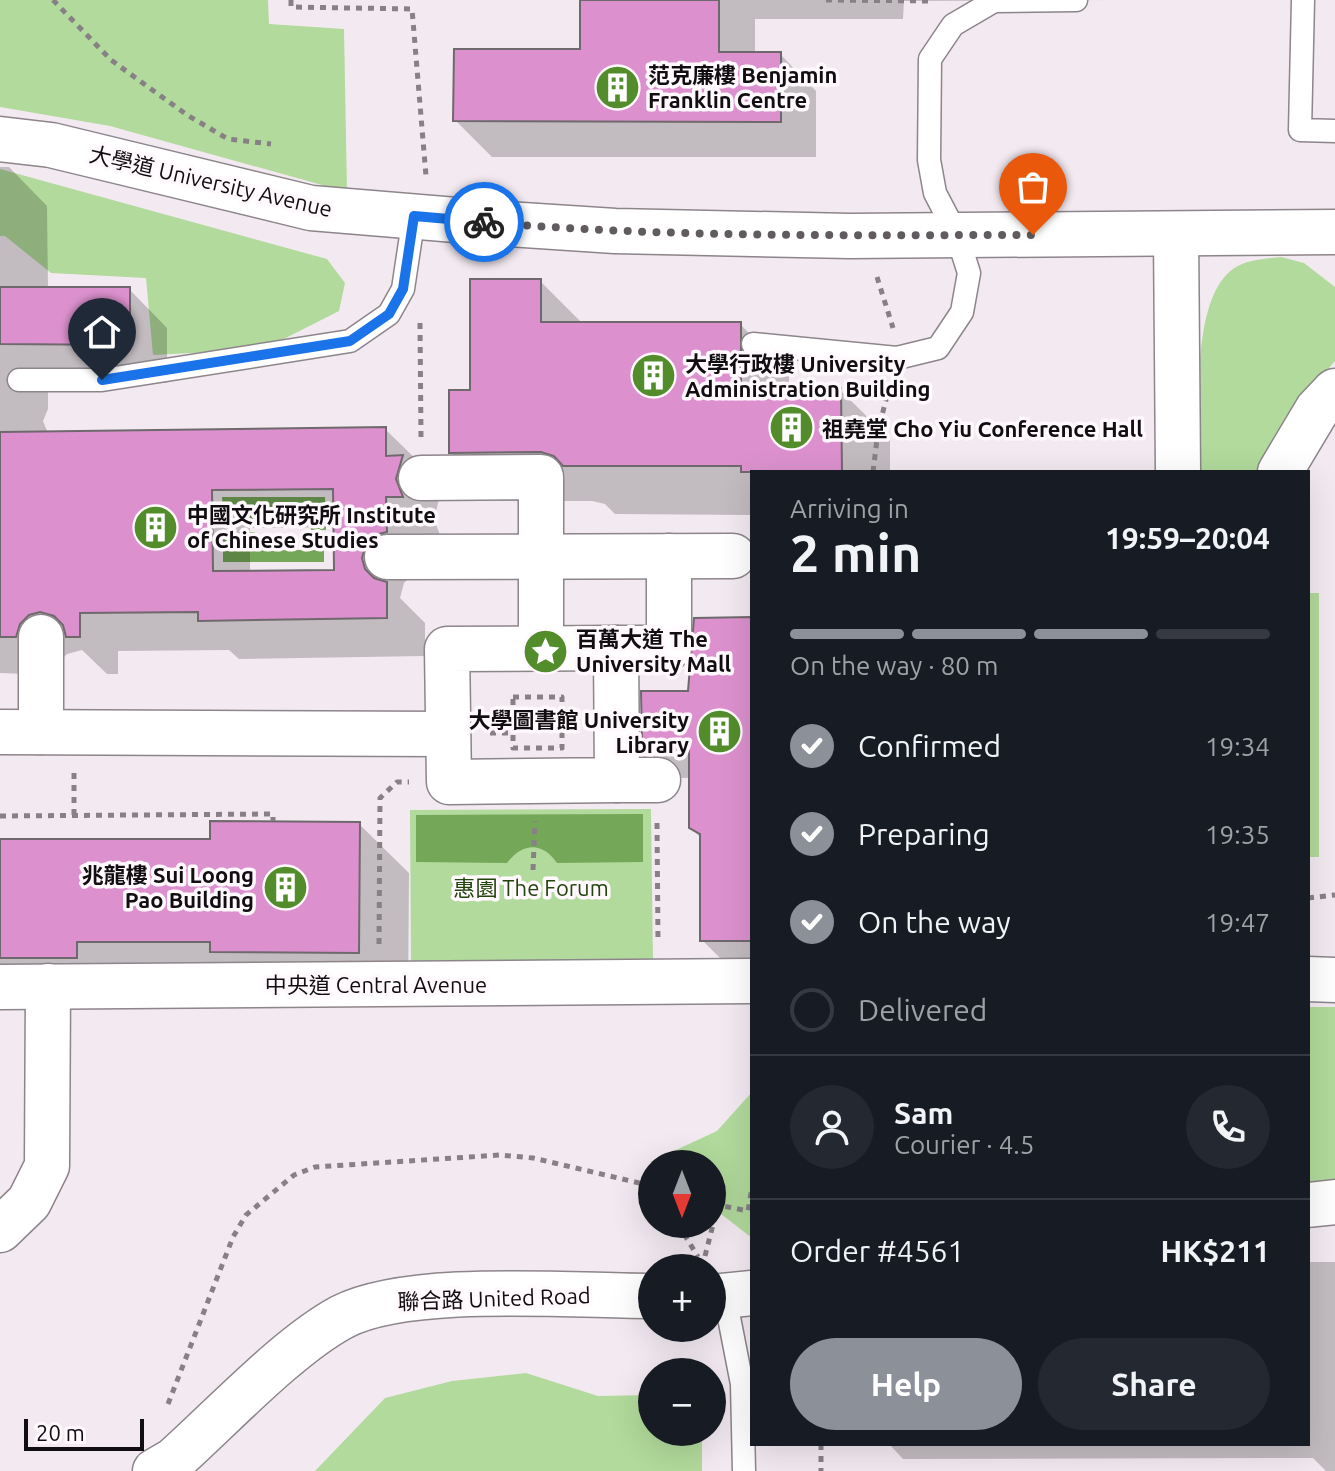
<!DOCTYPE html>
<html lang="en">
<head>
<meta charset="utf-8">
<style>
	body { margin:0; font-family:Ubuntu,"Noto Sans TC",sans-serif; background:#242831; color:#f1f3f6; height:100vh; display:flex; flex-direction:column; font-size:30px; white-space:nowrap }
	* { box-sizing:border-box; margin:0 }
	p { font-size:26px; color:#9ea1a6 }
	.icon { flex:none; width:44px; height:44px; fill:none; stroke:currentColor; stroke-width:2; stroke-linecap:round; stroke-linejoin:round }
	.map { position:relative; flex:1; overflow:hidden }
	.drawer { position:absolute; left:750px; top:470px; width:560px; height:976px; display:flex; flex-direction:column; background:#171b24; border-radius:0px; box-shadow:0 8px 32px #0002 }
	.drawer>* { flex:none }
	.needle { width:52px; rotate:180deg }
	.buttons { position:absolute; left:638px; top:1150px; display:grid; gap:16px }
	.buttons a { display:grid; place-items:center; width:88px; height:88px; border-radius:50%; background:#171b24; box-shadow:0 8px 32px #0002; font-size:40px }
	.scale { position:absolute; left:24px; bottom:20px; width:120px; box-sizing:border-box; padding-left:8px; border:4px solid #100e10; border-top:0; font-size:22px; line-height:28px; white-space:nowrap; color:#100e10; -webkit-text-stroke:6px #fff8fd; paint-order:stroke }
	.pin { position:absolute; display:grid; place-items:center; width:68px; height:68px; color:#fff; margin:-82px -34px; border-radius:50% 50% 50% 0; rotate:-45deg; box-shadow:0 0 8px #0007 }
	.pin .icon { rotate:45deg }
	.courier { position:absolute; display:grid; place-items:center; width:80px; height:80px; margin:-40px; border:6px solid #1a73e8; border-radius:50%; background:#fff; color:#222; box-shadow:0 2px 10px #0007 }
	.headline em { font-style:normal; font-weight:700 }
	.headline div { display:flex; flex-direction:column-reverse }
	.headline { display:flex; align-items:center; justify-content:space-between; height:136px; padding:0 40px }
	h1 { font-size:52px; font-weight:700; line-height:60px }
	.bar { display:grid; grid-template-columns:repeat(4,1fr); gap:12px 8px; align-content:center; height:96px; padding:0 40px }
	.bar i { height:10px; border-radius:6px; background:#363941 }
	.bar .current { background:#8c9099 }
	.bar p { grid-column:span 4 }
	.line { display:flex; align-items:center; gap:20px; padding:0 40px; border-top:2px solid #363941 }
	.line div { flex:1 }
	.round { display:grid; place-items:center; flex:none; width:84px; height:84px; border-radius:42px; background:#242831 }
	ol { padding:0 40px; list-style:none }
	li { display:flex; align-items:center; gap:24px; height:88px }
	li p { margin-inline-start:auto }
	li .icon { padding:8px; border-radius:50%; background:#8c9099; color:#fff; stroke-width:4 }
	li:last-child { color:#9ea1a6 }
	li i { width:44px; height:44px; border:4px solid #363941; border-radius:50% }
	.action { display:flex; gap:16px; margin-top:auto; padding:16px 40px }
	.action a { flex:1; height:92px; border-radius:48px; background:#8c9099; color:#fff; font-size:32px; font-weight:700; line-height:92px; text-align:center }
	.action a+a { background:#242831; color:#f1f3f6 }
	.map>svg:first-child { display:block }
	.green { fill:#b2da9c }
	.water { fill:#75a758 }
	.shadow { fill:#0003; fill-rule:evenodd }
	.building { fill:#dc91ce; stroke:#6f686d; stroke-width:2; fill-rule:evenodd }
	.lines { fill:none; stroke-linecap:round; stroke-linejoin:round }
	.lane-casing { stroke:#8c858a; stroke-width:25 }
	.street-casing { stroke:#8c858a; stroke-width:47 }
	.path { stroke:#878186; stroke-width:5; stroke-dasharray:6 6; stroke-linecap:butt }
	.lane { stroke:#fff; stroke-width:22 }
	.street { stroke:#fff; stroke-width:44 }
	.done { stroke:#5f5b5f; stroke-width:8; stroke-dasharray:0 14.4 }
	.route { stroke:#1a73e8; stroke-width:10 }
	.labels { text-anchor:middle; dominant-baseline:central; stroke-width:7; stroke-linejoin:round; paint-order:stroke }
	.poi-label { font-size:22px; font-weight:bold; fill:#100e10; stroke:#fff8fd; text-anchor:start }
	.street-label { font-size:22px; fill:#100e10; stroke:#fff8fd }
	.park-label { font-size:22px; fill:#23440c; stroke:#fff8fd }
</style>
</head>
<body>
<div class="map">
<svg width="1335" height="1471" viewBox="0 0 1335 1471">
	<rect width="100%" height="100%" fill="#f3eaf1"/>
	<!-- green -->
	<g class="green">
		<path d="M0 0H268L269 24 344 29 347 192 110 126 0 107Z"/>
		<path d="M0 169 327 259 345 283 339 311 264 349 153 355 146 278 51 273 5 236H0Z"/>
		<path d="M1281 257 1304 263 1335 287V361L1294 408 1260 472H1198C1200 422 1189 300 1233 269 1247 259 1264 259 1281 257Z"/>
		<rect x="1308" y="593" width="11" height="264"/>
		<path d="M651 809 653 963 411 964 410 810Z"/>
		<path d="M1308 1007H1335V1186L1308 1189Z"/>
		<path d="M752 1092V1238L712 1207V1164L650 1162 717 1131Z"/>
		<path d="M526 1373 598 1396 652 1395V1432H702V1471H315L385 1398 452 1381Z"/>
	</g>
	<!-- water -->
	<g class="water">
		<path d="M325 497 326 530H311L310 520H256V524H238V512H223L222 497Z"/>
		<path d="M239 532H255L256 550H324V562H223V539H239Z"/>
		<path d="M643 814V862L557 863C542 841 522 843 507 863L416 862V815Z"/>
	</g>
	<!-- shadow -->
	<g class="shadow">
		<path d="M582 0H1111L904 1 903 19H755V54H780L816 91V157H492L455 120 582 51Z"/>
		<path d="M0 167H9L47 206 48 289H129L167 328V383L48 382V409L43 421 48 433 385 429 424 467 440 496 434 519 440 535H424L425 570 414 573 404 583 400 598 425 623V656L239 659 229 650 118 651V674H107L82 650 67 654 57 664 54 675 0 673ZM335 527 336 572 250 573V528Z"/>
		<path d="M540 281 583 324H740L789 374V390H840L890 439V472H752V515L615 514 605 504 592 501H500L451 452 472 392Z"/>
		<path d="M752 619V976H738L702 940V839L691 828V778H680L644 742Z"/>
		<path d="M359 824 409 873 408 1002 0 1007V841H212Z"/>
		<path d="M1308 1262H1335V1471H1326L1313 1458 903 1459 889 1444H1308Z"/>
	</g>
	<!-- building -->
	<g class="building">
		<path d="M580 0H719V52H781V122L453 121 454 49H580Z"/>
		<path d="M470 279H541V322H741V389L841 388 842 472H741V466H563L554 456 541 452 449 453V390H470Z"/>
		<path d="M0 287H130V345L0 344Z"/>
		<path d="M386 427V456L403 455 396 479 403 497H386L387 532 375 535 366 544 362 558 365 569 374 578 387 582V618L198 621V612L80 613V637H66L63 625 54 616 40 612 29 615 20 624 16 637H0V432ZM333 489 334 570 213 571 212 490Z"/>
		<path d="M752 617V941H700V834L689 828V743H642L641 691H688L694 618Z"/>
		<path d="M210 821 360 822 359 953 210 952V942H77V958H0V839H210Z"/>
	</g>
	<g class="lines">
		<defs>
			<g id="lane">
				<path d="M1303 0 1300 130 1335 131"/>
				<path d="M753 344 897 358 938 348 962 312 969 273 957 235 935 193 929 160 930 59 953 25 994 1 1076 0"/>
				<path d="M19 380H102L350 341 389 314 403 289 414 216"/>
				<path d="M725 1297 742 1384 744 1471"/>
			</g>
			<g id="street">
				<path d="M0 139 51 145 311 208 492 223 615 231 850 236 1335 232"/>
				<path d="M1176 234 1178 472"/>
				<path d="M1280 472 1317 410 1335 391"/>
				<path d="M421 478 541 477V649"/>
				<path d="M387 557 733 556"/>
				<path d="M41 637V732"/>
				<path d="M616 648 617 780 449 782 447 649Z"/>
				<path d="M616 648H669V556"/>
				<path d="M0 732 448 734"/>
				<path d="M617 780H658"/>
				<path d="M1308 979 1335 980"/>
				<path d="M0 987 752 981"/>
				<path d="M1308 1205 1335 1202"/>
				<path d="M0 1230 29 1202 47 1166 48 986"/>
				<path d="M712 1297 752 1293"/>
				<path d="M155 1471 174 1460C222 1417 288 1346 342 1317 409 1282 573 1296 652 1296"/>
			</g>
		</defs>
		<!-- lane casing -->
		<use href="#lane" class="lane-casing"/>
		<!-- street casing -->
		<use href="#street" class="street-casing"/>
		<!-- path -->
		<g class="path">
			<path d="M53 0 111 60 187 115 228 139 271 144"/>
			<path d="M291 0V7L412 9 426 176"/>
			<path d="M826 0 933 1"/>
			<path d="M877 277 893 328"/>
			<path d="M420 323 421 437"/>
			<path d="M873 472 878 431 889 388"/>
			<rect x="513" y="697" width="49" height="51"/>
			<path d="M490 733H513"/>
			<path d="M74 773V815"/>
			<path d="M0 816 273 814V821"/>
			<path d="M657 823 658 941"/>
			<path d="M533 870 535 821"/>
			<path d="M1308 898 1335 895"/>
			<path d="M379 944 380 798 397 782H409"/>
			<path d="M678 1224 698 1257"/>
			<path d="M705 1256 718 1205 748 1211 752 1187"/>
			<path d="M168 1404 233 1237 246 1215 294 1175 315 1167 500 1155 533 1158 652 1186"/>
			<path d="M821 1444V1471"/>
		</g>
		<!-- lane -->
		<use href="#lane" class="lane"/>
		<!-- street -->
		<use href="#street" class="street"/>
	</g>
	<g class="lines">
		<!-- done -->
		<path class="done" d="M484 222C666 238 850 235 1033 235"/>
		<!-- route -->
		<path class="route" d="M102 380 350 341 389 314 403 289 414 216 484 222"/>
	</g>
	<!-- icons -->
	<defs>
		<symbol id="building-disc" viewBox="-11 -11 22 22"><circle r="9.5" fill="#538d2b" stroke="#fff8fd"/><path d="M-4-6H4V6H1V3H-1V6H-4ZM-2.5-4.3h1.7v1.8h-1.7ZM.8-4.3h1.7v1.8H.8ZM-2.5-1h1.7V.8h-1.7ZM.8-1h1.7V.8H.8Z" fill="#fff"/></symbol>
		<symbol id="sight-disc" viewBox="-11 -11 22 22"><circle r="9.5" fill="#538d2b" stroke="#fff8fd"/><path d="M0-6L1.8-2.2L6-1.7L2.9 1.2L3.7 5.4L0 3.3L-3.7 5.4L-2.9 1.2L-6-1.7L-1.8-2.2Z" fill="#fff"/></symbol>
	</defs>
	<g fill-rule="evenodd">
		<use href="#building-disc" x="592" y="62" width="51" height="51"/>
		<use href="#building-disc" x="628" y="350" width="51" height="51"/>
		<use href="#building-disc" x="766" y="402" width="51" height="51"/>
		<use href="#building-disc" x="130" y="502" width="51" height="51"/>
		<use href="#sight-disc" x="520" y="626" width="51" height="51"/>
		<use href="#building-disc" x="694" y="706" width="51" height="51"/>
		<use href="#building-disc" x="260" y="862" width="51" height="51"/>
	</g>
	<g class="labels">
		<!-- poi labels -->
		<g class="poi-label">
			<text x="648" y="74">范克廉樓 Benjamin<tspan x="648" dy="25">Franklin Centre</tspan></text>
			<text x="685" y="363">大學行政樓 University<tspan x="685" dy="25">Administration Building</tspan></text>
			<text x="822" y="428">祖堯堂 Cho Yiu Conference Hall</text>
			<text x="187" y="514">中國文化研究所 Institute<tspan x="187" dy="25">of Chinese Studies</tspan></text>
			<text x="576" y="638">百萬大道 The<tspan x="576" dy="25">University Mall</tspan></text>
			<text x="689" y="719" text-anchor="end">大學圖書館 University<tspan x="689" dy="25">Library</tspan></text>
			<text x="254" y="874" text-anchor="end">兆龍樓 Sui Loong<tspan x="254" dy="25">Pao Building</tspan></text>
		</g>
		<!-- street labels -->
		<g class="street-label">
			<text transform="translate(211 181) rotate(13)">大學道 University Avenue</text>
			<text x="376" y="984">中央道 Central Avenue</text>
			<text transform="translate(494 1298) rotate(-2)">聯合路 United Road</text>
		</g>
		<!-- park labels -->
		<g class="park-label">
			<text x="531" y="887">惠園 The Forum</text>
		</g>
	</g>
</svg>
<div class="buttons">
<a><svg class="needle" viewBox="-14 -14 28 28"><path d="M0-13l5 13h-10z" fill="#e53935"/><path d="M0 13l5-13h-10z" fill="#9ea1a6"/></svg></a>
<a>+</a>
<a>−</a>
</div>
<div class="scale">20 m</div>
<div class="pin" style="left:1033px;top:235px;background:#ea580c"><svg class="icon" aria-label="bag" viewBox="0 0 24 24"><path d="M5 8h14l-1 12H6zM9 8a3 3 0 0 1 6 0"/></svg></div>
<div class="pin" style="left:102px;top:380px;background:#1f2937"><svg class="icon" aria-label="home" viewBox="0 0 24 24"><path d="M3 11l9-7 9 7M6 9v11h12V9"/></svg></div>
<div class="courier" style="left:484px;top:222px"><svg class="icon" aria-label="bike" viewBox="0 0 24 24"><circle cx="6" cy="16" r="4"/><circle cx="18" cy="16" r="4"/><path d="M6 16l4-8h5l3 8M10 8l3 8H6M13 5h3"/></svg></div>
<section class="drawer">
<div class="headline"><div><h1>2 min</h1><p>Arriving in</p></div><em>19:59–20:04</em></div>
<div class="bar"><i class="current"></i><i class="current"></i><i class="current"></i><i></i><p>On the way · 80 m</p></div>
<ol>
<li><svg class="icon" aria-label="check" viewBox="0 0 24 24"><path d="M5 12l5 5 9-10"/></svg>Confirmed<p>19:34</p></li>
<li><svg class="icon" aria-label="check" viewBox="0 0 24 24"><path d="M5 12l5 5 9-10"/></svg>Preparing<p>19:35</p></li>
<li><svg class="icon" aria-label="check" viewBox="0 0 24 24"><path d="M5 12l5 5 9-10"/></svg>On the way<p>19:47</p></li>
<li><i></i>Delivered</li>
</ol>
<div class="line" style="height:144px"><a class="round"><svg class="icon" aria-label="person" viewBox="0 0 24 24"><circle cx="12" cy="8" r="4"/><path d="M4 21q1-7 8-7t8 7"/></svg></a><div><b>Sam</b><p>Courier · 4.5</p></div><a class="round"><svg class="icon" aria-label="phone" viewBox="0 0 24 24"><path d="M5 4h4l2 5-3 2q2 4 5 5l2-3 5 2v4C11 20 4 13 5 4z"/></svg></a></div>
<div class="line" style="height:104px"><div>Order #4561</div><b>HK$211</b></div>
<div class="action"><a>Help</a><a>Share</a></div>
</section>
</div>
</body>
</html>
